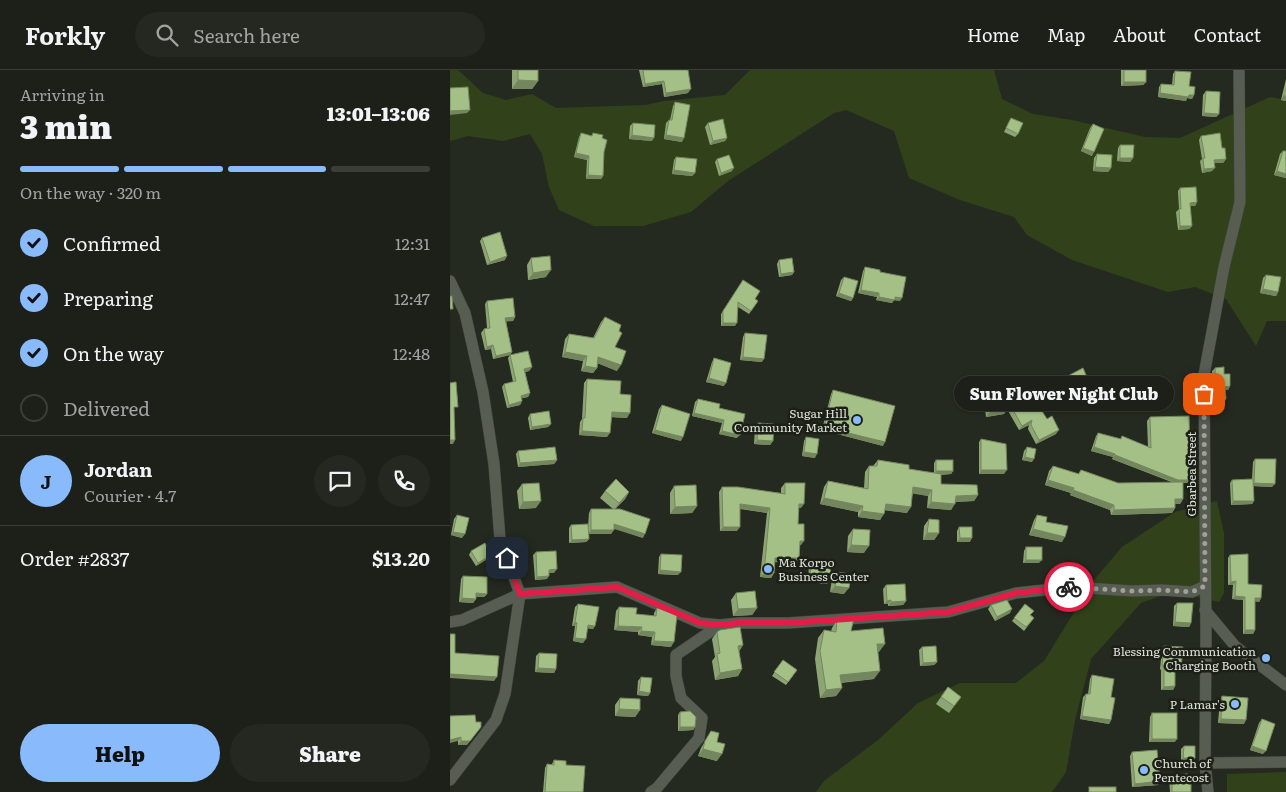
<!DOCTYPE html>
<html lang="en">
<head>
<meta charset="utf-8">
<style>
	body { margin:0; font-family:Literata,serif; background:#252821; color:#f1f3f6; height:100vh; display:flex; flex-direction:column; font-size:19px; white-space:nowrap }
	* { box-sizing:border-box; margin:0 }
	p { font-size:16px; color:#a0a3a2 }
	.icon { flex:none; width:28px; height:28px; fill:none; stroke:currentColor; stroke-width:2; stroke-linecap:round; stroke-linejoin:round }
	.map { position:relative; flex:1; overflow:hidden }
	.panel { display:flex; flex-direction:column; background:#1c2018; width:450px }
	.panel>* { flex:none }
	.pin { position:absolute; display:grid; place-items:center; width:42px; height:42px; color:#fff; margin:-21px; border-radius:10px; box-shadow:0 2px 8px #0006 }
	.courier { position:absolute; display:grid; place-items:center; width:50px; height:50px; margin:-25px; border:4px solid #e11d48; border-radius:50%; background:#fff; color:#222; box-shadow:0 1px 6px #0007 }
	.bubble { position:absolute; height:35px; border-radius:18px; background:#1c2018; box-shadow:0 1px 4px #0004,0 0 0 1px #3a3e37; font-size:16px; font-weight:800; line-height:35px; text-align:center }
	.summary em { font-style:normal; font-weight:800 }
	.summary div { display:flex; flex-direction:column-reverse }
	.summary { display:flex; align-items:center; justify-content:space-between; height:85px; padding:0 20px }
	h1 { font-size:32px; font-weight:800; line-height:38px }
	.bar { display:grid; grid-template-columns:repeat(4,1fr); gap:8px 5px; align-content:center; height:60px; padding:0 20px }
	.bar i { height:6px; border-radius:4px; background:#3a3e37 }
	.bar .current { background:#88bafc }
	.bar p { grid-column:span 4 }
	.line { display:flex; align-items:center; gap:12px; padding:0 20px; border-top:1px solid #3a3e37 }
	.line div { flex:1 }
	.round { display:grid; place-items:center; flex:none; width:52px; height:52px; border-radius:26px; background:#252821 }
	ol { padding:0 20px; list-style:none }
	li { display:flex; align-items:center; gap:15px; height:55px }
	li p { margin-inline-start:auto }
	li .icon { padding:5px; border-radius:50%; background:#88bafc; color:#111; stroke-width:4 }
	li:last-child { color:#a0a3a2 }
	li i { width:28px; height:28px; border:2px solid #3a3e37; border-radius:50% }
	.button { display:flex; gap:10px; margin-top:auto; padding:10px 20px }
	.button a { flex:1; height:58px; border-radius:30px; background:#88bafc; color:#111; font-size:20px; font-weight:800; line-height:58px; text-align:center }
	.button a+a { background:#252821; color:#f1f3f6 }
	header { display:flex; align-items:center; gap:30px; box-sizing:border-box; height:70px; padding:0 25px; background:#1c2018; border-bottom:1px solid #3a3e37 }
	header strong { font-size:24px }
	nav { display:flex; gap:28px; margin-inline-start:auto; font-size:18px }
	.search { width:350px; height:45px; background:#252821; display:flex; align-items:center; gap:12px; box-sizing:border-box; padding:0 18px; border-radius:28px; color:#a0a3a2; font-size:19px }
	main { display:flex; flex:1; min-height:0 }
	.map>svg:first-child { display:block }
	.green { fill:#31421b }
	.lines { fill:none; stroke-linecap:round; stroke-linejoin:round }
	.minor-casing { stroke:#40443c; stroke-width:12 }
	.minor { stroke:#585d52; stroke-width:11 }
	.wall { fill:#8da574 }
	.shaded-wall { fill:#73865e }
	.building { fill:#a4c087; stroke:#73865e }
	.done { stroke:#9da19a; stroke-width:5; stroke-dasharray:0 9 }
	.route { stroke:#e11d48; stroke-width:6 }
	.poi-dot { fill:#88bafc; stroke:#1c2017; stroke-width:2 }
	.labels { text-anchor:middle; dominant-baseline:central; stroke-width:5; stroke-linejoin:round; paint-order:stroke }
	.poi-label { font-size:12px; fill:#dee1db; stroke:#1c2017; text-anchor:end }
	.street-label { font-size:12px; fill:#dee1db; stroke:#1c2017 }
</style>
</head>
<body>
<header>
<strong>Forkly</strong>
<div class="search"><svg class="icon" aria-label="search" viewBox="0 0 24 24"><circle cx="10" cy="10" r="6"/><path d="M15 15l6 6"/></svg>Search here</div>
<nav><a>Home</a><a>Map</a><a>About</a><a>Contact</a></nav>
</header>
<main>
<section class="panel">
<div class="summary"><div><h1>3 min</h1><p>Arriving in</p></div><em>13:01–13:06</em></div>
<div class="bar"><i class="current"></i><i class="current"></i><i class="current"></i><i></i><p>On the way · 320 m</p></div>
<ol>
<li><svg class="icon" aria-label="check" viewBox="0 0 24 24"><path d="M5 12l5 5 9-10"/></svg>Confirmed<p>12:31</p></li>
<li><svg class="icon" aria-label="check" viewBox="0 0 24 24"><path d="M5 12l5 5 9-10"/></svg>Preparing<p>12:47</p></li>
<li><svg class="icon" aria-label="check" viewBox="0 0 24 24"><path d="M5 12l5 5 9-10"/></svg>On the way<p>12:48</p></li>
<li><i></i>Delivered</li>
</ol>
<div class="line" style="height:90px"><b class="round" style="background:#88bafc;color:#111">J</b><div><b>Jordan</b><p>Courier · 4.7</p></div><a class="round"><svg class="icon" aria-label="chat" viewBox="0 0 24 24"><path d="M4 5h16v11H9l-5 4z"/></svg></a><a class="round"><svg class="icon" aria-label="phone" viewBox="0 0 24 24"><path d="M5 4h4l2 5-3 2q2 4 5 5l2-3 5 2v4C11 20 4 13 5 4z"/></svg></a></div>
<div class="line" style="height:65px"><div>Order #2837</div><b>$13.20</b></div>
<div class="button"><a>Help</a><a>Share</a></div>
</section>
<div class="map">
<svg width="836" height="722" viewBox="0 0 836 722">
	<rect width="100%" height="100%" fill="#252a20"/>
	<!-- green -->
	<g class="green">
		<path d="M0 0H8L33 23 56 30 82 24 106 38 196 35 214 31 275 25 300 0H544L552 29 583 44 622 50 695 67 730 68 820 27 836 30V251H817L806 276 776 229 745 217 718 222 622 190 577 165 564 147 510 130 459 108 444 61 396 40 384 43 278 111 241 142 193 156H144L109 140 99 117 92 84 80 64 53 71 18 66 0 71Z"/>
		<path d="M767 431 774 463V523L769 532 724 521 691 533 641 589 625 650 616 702 602 722H366L374 711 428 670 468 633 510 613H566L594 591 644 510 672 477 725 442Z"/>
		<path d="M836 702V722H777V704Z"/>
	</g>
	<g class="lines">
		<defs>
			<g id="minor">
				<path d="M0 211 15 243 33 322 44 394 50 469 70 524 55 624 46 650 0 710"/>
				<path d="M755 540 785 576 836 615"/>
				<path d="M0 552 12 550 70 524 167 517 250 553 270 555 289 553H338L498 542 566 523 622 517 682 521 712 520 742 522 755 516"/>
				<path d="M755 693 836 692"/>
				<path d="M201 722 207 718 249 668 252 648 231 628 226 606V585L270 555"/>
				<path d="M758 722 755 693 756 566 754 305 774 197 790 132 789 0"/>
			</g>
		</defs>
		<!-- minor casing -->
		<use href="#minor" class="minor-casing"/>
		<!-- minor -->
		<use href="#minor" class="minor"/>
	</g>
	<!-- wall -->
	<g class="wall">
		<path d="M62 0H88V11L82 19H62Z"/>
		<path d="M189 0H238V23L214 27 212 14 193 17Z"/>
		<path d="M671 0H696V12L693 15 671 16Z"/>
		<path d="M725 1 739 16 744 25 742 29 737 28 736 31 708 27 709 17 711 14 722 15 723 4Z"/>
		<path d="M836 9V31L831 30Z"/>
		<path d="M756 21 769 44 766 47 752 46 753 25Z"/>
		<path d="M225 32 232 72 214 69 216 53 219 50H220L223 36Z"/>
		<path d="M561 48 568 64 565 67 554 62Z"/>
		<path d="M183 53 202 71 179 69 180 56Z"/>
		<path d="M258 53 277 68 275 71 260 75 255 57Z"/>
		<path d="M643 54 642 86 631 81 640 58Z"/>
		<path d="M131 63 141 66 143 63 152 68 154 82 153 106 151 109H136L137 90 124 87 129 67Z"/>
		<path d="M751 66 772 78 776 89 773 93H764L762 101 752 103 750 91 752 89 749 70Z"/>
		<path d="M670 75 683 88 680 92 667 91 668 78Z"/>
		<path d="M833 81 836 108 824 105 830 84Z"/>
		<path d="M647 84 661 98 658 102 643 101 644 88Z"/>
		<path d="M226 87 245 103 242 106 222 104 224 90Z"/>
		<path d="M267 89 282 101 269 106 265 92Z"/>
		<path d="M730 118 747 132 745 136H740L742 156 739 159 728 160 726 142 729 139 728 121Z"/>
		<path d="M32 168 55 190 37 195 30 171Z"/>
		<path d="M81 188 96 207 78 210 77 195Z"/>
		<path d="M329 190 344 202 342 205 329 207 327 194Z"/>
		<path d="M415 197 430 202 450 231 444 230 442 233 426 230 427 227 408 223 413 201Z"/>
		<path d="M816 205 828 222 826 226 810 223 813 208Z"/>
		<path d="M394 207 403 228 401 231 386 226 391 210Z"/>
		<path d="M293 210 305 229 308 231 299 244 288 237 285 256H271V244Z"/>
		<path d="M37 231 65 247 63 251H56L62 282 60 285 43 289 41 279 35 280 31 263 34 259 37 258 35 234Z"/>
		<path d="M155 247 169 261 165 277 167 301 147 293V298L143 303 131 301 133 291 112 287 115 269 119 264 143 268 151 252Z"/>
		<path d="M295 263 312 292 290 290 293 267Z"/>
		<path d="M60 285 82 297 79 301 75 302 80 323 78 327 72 328V331L70 335 57 338 52 317 54 314 63 312 58 288Z"/>
		<path d="M264 288 274 316 256 312 262 292Z"/>
		<path d="M765 298 774 304 780 316 778 320H775L776 329 774 332 764 333 762 301Z"/>
		<path d="M137 309 170 324 177 348 161 347 157 367 129 365 130 352 132 349 134 313Z"/>
		<path d="M612 309 639 312 638 314 645 326 642 330 625 339 609 312Z"/>
		<path d="M383 320 433 376 372 360 381 324Z"/>
		<path d="M566 322 568 339 597 349 606 364 586 374 578 359 579 355 569 360 557 339 554 344 536 347 534 331 537 326Z"/>
		<path d="M248 329 269 338 287 368 269 364 272 353 242 346 245 332Z"/>
		<path d="M212 335 231 371 202 363 209 339Z"/>
		<path d="M80 344 101 354 98 357 80 360 78 348Z"/>
		<path d="M700 347 740 390 744 413H733V429L730 434H725V438L722 443 661 445 660 440 620 425 621 423 595 415 599 401 603 396 628 404 631 400 668 413H724L662 389 663 387 641 381 646 366 648 363 670 369 672 366 698 377 697 351Z"/>
		<path d="M308 353 323 371 320 375 304 374 305 357Z"/>
		<path d="M356 367 365 388 352 386 354 371Z"/>
		<path d="M531 369 554 404H529V372Z"/>
		<path d="M577 377 582 392 572 390 574 381Z"/>
		<path d="M68 381 107 390 104 394 68 397 66 384Z"/>
		<path d="M805 389 822 417 804 416V431L802 434 781 435 780 413 782 410 802 409 803 392Z"/>
		<path d="M428 390 459 399 484 403V393L486 390 503 401 501 404 491 405V414L528 425 524 431 505 432 501 440 477 438 478 426 463 423 457 443 435 440 430 450 408 447V442L370 434 374 417 378 411 414 418 415 402 419 396H423Z"/>
		<path d="M335 413 351 438H348V454L351 475H350L349 488 346 493 325 492 324 503 321 508 310 507 317 443 290 439 287 461H270L269 422 272 417 331 423V418Z"/>
		<path d="M72 414 86 438 69 439 67 421Z"/>
		<path d="M224 416 247 436 242 443 220 444V423Z"/>
		<path d="M155 421 179 422 175 429 165 439 193 468 164 458 161 464H139V469L136 472 119 473V458L121 455 138 457 139 443 141 439H163L150 428Z"/>
		<path d="M7 445 12 468 1 465 4 449Z"/>
		<path d="M587 445 596 452 612 472 579 465 584 450Z"/>
		<path d="M479 449 489 463 484 470H473L474 456Z"/>
		<path d="M509 457 520 472H507V461Z"/>
		<path d="M403 459 414 483 397 482 398 466Z"/>
		<path d="M576 477 589 493H573L574 481Z"/>
		<path d="M21 481 39 488 26 496 19 485Z"/>
		<path d="M86 482 104 503H99L97 509 85 510 83 485Z"/>
		<path d="M211 484 228 505 208 504 209 487Z"/>
		<path d="M780 485 798 514 811 528 809 532 805 531V560L803 564H793V530L782 529 783 515H778V488Z"/>
		<path d="M361 491 377 514 358 512 359 494Z"/>
		<path d="M387 502 394 524 380 522 382 509Z"/>
		<path d="M13 506 37 524 34 527H26V529L23 533 9 532 11 509Z"/>
		<path d="M436 515 456 531 453 535 438 536V534H434L433 519Z"/>
		<path d="M286 523 307 538 302 545 283 546 281 530Z"/>
		<path d="M727 533 741 553 739 557 723 556 724 536Z"/>
		<path d="M128 534 145 556 143 559 137 558 133 573 123 571 125 556H122L125 537Z"/>
		<path d="M575 534 581 545 584 548 574 561 562 551Z"/>
		<path d="M541 535 560 543 545 551 538 539Z"/>
		<path d="M169 537 186 544 204 546V543L207 538 221 577 201 575 202 567 188 565V562L164 560 166 541Z"/>
		<path d="M387 550 401 561 429 582H428L424 609 391 613 392 618 386 626 370 628 365 589 368 568 374 560 381 562 382 558Z"/>
		<path d="M267 562 293 575 289 581 292 599 288 606 265 610 262 591 265 587 262 569Z"/>
		<path d="M714 576 731 598 729 601H725V616L723 620H711V600L710 599 712 579Z"/>
		<path d="M472 577 487 592 484 595 470 596 469 580Z"/>
		<path d="M89 583 106 599 104 603 85 602 86 586Z"/>
		<path d="M333 590 347 600 336 615 322 606Z"/>
		<path d="M642 605 661 627V650L659 654 630 649 633 627 636 624H638L640 609Z"/>
		<path d="M191 607 200 623 198 626 187 625 188 611Z"/>
		<path d="M498 617 511 627 499 643 486 634Z"/>
		<path d="M772 626 794 654 768 653 770 630Z"/>
		<path d="M170 628 190 640 185 647 165 646V635Z"/>
		<path d="M230 642 245 657 243 660 228 661V645Z"/>
		<path d="M702 643 725 672H699L700 647Z"/>
		<path d="M0 646 17 675H8V671Z"/>
		<path d="M812 649 813 684 800 680 809 653Z"/>
		<path d="M261 661 267 672V691L248 686 251 678Z"/>
		<path d="M734 676 745 688 742 691H731V679Z"/>
		<path d="M682 682 710 711 708 715 682 717 680 686Z"/>
		<path d="M104 690 116 695 133 722H93L95 698 97 694H102Z"/>
		<path d="M722 705 738 710 741 722H720L719 708Z"/>
	</g>
	<!-- shaded-wall -->
	<g class="shaded-wall">
		<path d="M68 10 88 11 82 19H62Z"/>
		<path d="M214 11 212 14 193 17 195 14Z"/>
		<path d="M674 12H696L693 15 671 16Z"/>
		<path d="M241 19 238 23 214 27 216 23Z"/>
		<path d="M710 23 739 25H744L742 29 737 28 736 31 708 27Z"/>
		<path d="M834 25 836 26V31L831 30Z"/>
		<path d="M20 40 17 43 0 45V41Z"/>
		<path d="M754 43 769 44 766 47 752 46Z"/>
		<path d="M182 65 204 68 202 71 179 69Z"/>
		<path d="M216 65 234 68 232 72 214 69Z"/>
		<path d="M277 68 275 71 260 75 263 71Z"/>
		<path d="M633 78 644 82 642 86 631 81Z"/>
		<path d="M126 83 139 86 137 90 124 87Z"/>
		<path d="M670 88H683L680 92 667 91Z"/>
		<path d="M776 89 773 93H762L764 90Z"/>
		<path d="M645 97 661 98 658 102 643 101Z"/>
		<path d="M284 98 282 101 269 106 271 103Z"/>
		<path d="M765 98 762 101 752 103 754 99Z"/>
		<path d="M224 100 245 103 242 106 222 104Z"/>
		<path d="M827 101 836 104V108L824 105Z"/>
		<path d="M138 105 153 106 151 109H136Z"/>
		<path d="M747 132 745 136H738L740 133Z"/>
		<path d="M730 156H742L739 159 728 160Z"/>
		<path d="M57 186 55 190 37 195 40 192Z"/>
		<path d="M101 200 96 207 78 210 83 203Z"/>
		<path d="M344 202 342 205 329 207 331 204Z"/>
		<path d="M813 219 828 222 826 226 810 223Z"/>
		<path d="M411 220 429 223 427 227 408 223Z"/>
		<path d="M389 223 403 228 401 231 386 226Z"/>
		<path d="M429 227H445L452 228 450 231 444 230 442 233 426 230Z"/>
		<path d="M65 247 63 251 53 252 55 248Z"/>
		<path d="M273 253H287L285 256H271Z"/>
		<path d="M43 275 41 279 35 280 37 277Z"/>
		<path d="M62 282 60 285 43 289 46 286Z"/>
		<path d="M115 282 137 286 133 291 112 287Z"/>
		<path d="M148 287 171 295 167 301 145 292Z"/>
		<path d="M293 287 314 289 312 292 290 290Z"/>
		<path d="M135 296 147 298 143 303 131 301Z"/>
		<path d="M82 297 79 301 72 303 74 299Z"/>
		<path d="M259 308 276 313 274 316 256 312Z"/>
		<path d="M780 316 778 320H773L775 317Z"/>
		<path d="M80 323 78 327 69 329 71 326Z"/>
		<path d="M645 326 642 330 625 339 627 336Z"/>
		<path d="M776 329 774 332 764 333 766 330Z"/>
		<path d="M72 331 70 335 57 338 59 335Z"/>
		<path d="M557 340 554 344 536 347 540 342Z"/>
		<path d="M162 342 180 343 177 348 159 347Z"/>
		<path d="M244 343 274 350 272 353 242 346Z"/>
		<path d="M582 350 579 355 569 360 572 356Z"/>
		<path d="M101 354 98 357 80 360 82 357Z"/>
		<path d="M374 357 435 372 433 376 372 360Z"/>
		<path d="M205 360 233 367 231 371 202 363Z"/>
		<path d="M609 360 606 364 586 374 589 370Z"/>
		<path d="M132 361 160 363 157 367 129 365Z"/>
		<path d="M272 361 290 365 287 368 269 364Z"/>
		<path d="M0 370H5L3 374H0Z"/>
		<path d="M307 370 323 371 320 375 304 374Z"/>
		<path d="M644 377 665 384 663 387 641 381Z"/>
		<path d="M354 382 367 384 365 388 352 386Z"/>
		<path d="M665 385 746 410 744 413H726L662 389Z"/>
		<path d="M575 387 584 389 582 392 572 390Z"/>
		<path d="M107 390 104 394 68 397 70 393Z"/>
		<path d="M531 400H557L554 404H529Z"/>
		<path d="M486 401H503L501 404 484 405Z"/>
		<path d="M598 410 624 418 621 423 595 415Z"/>
		<path d="M804 413 825 414 822 417 801 416Z"/>
		<path d="M463 417 482 420 478 426 459 423Z"/>
		<path d="M623 420 664 435 660 440 620 425Z"/>
		<path d="M179 422 175 429 164 440 169 433Z"/>
		<path d="M528 425 524 431 502 432 506 426Z"/>
		<path d="M374 428 413 436 408 442 370 434Z"/>
		<path d="M725 429H733L730 434H722Z"/>
		<path d="M91 431 86 438 69 439 73 432Z"/>
		<path d="M783 431H804L802 434 781 435Z"/>
		<path d="M481 432 505 434 501 440 477 438Z"/>
		<path d="M290 434 320 438 317 443 287 438Z"/>
		<path d="M349 434H354L351 438H345Z"/>
		<path d="M436 434 461 437 457 443 432 440Z"/>
		<path d="M247 436 242 443 220 444 225 437Z"/>
		<path d="M725 438 722 443 661 445 664 440Z"/>
		<path d="M412 441 434 444 430 450 408 447Z"/>
		<path d="M164 454 195 464 193 468 161 458Z"/>
		<path d="M273 457H290L287 461H270Z"/>
		<path d="M583 459 615 467 612 472 579 465Z"/>
		<path d="M141 460H164L161 464H138Z"/>
		<path d="M3 462 15 464 12 468 1 465Z"/>
		<path d="M477 463H489L484 470H473Z"/>
		<path d="M510 468H522L520 472H507Z"/>
		<path d="M139 469 136 472 119 473 122 470Z"/>
		<path d="M350 471H354L351 475H346Z"/>
		<path d="M401 475 419 476 414 483 397 482Z"/>
		<path d="M41 485 39 488 26 496 28 493Z"/>
		<path d="M325 488H349L346 493 322 492Z"/>
		<path d="M576 490H592L589 493H573Z"/>
		<path d="M107 499 104 503H96L99 500Z"/>
		<path d="M210 500 231 502 228 505 208 504Z"/>
		<path d="M314 503H324L321 508 310 507Z"/>
		<path d="M99 506 97 509 85 510 87 507Z"/>
		<path d="M360 509 380 510 377 514 358 512Z"/>
		<path d="M786 511 783 515H778L781 512Z"/>
		<path d="M385 516 399 518 394 524 380 522Z"/>
		<path d="M26 523 37 524 34 527H24Z"/>
		<path d="M785 526 795 527 793 530 782 529Z"/>
		<path d="M12 528 26 529 23 533 9 532Z"/>
		<path d="M805 528H811L809 532 802 531Z"/>
		<path d="M441 530 438 534H434L437 531Z"/>
		<path d="M456 531 453 535 438 536 441 532Z"/>
		<path d="M307 538 302 545 283 546 288 539Z"/>
		<path d="M562 539 560 543 545 551 547 547Z"/>
		<path d="M125 552 127 553 125 556H122Z"/>
		<path d="M725 552 741 553 739 557 723 556Z"/>
		<path d="M138 555 145 556 143 559 135 558Z"/>
		<path d="M168 556 192 557 188 562 164 560Z"/>
		<path d="M795 560H805L803 564H793Z"/>
		<path d="M191 561 205 562 202 567 188 565Z"/>
		<path d="M125 568 136 569 133 573 123 571Z"/>
		<path d="M204 571 224 572 221 577 201 575Z"/>
		<path d="M427 574H435L429 582H422Z"/>
		<path d="M293 575 289 582 288 576Z"/>
		<path d="M487 592 484 595 470 596 473 593Z"/>
		<path d="M725 597 731 598 729 601H723Z"/>
		<path d="M88 598 106 599 104 603 85 602Z"/>
		<path d="M292 599 288 606 265 610 270 603Z"/>
		<path d="M430 601 424 609 385 613 390 605Z"/>
		<path d="M0 604 47 607 44 611 0 608Z"/>
		<path d="M725 616 723 620H711L714 617Z"/>
		<path d="M392 618 386 626 370 628 376 620Z"/>
		<path d="M189 621 200 623 198 626 187 625Z"/>
		<path d="M169 639 190 640 185 647 165 646Z"/>
		<path d="M632 646 661 650 659 654 630 649Z"/>
		<path d="M771 649 796 650 794 654 768 653Z"/>
		<path d="M31 657 17 675H8L11 671Z"/>
		<path d="M230 657H245L243 660 228 661Z"/>
		<path d="M11 667 8 671 0 673V670Z"/>
		<path d="M702 669H727L725 672H699Z"/>
		<path d="M802 676 816 681 813 684 800 680Z"/>
		<path d="M253 679 272 684 267 691 248 686Z"/>
		<path d="M733 688H745L742 691H731Z"/>
		<path d="M710 711 708 715 682 717 685 714Z"/>
	</g>
	<!-- building -->
	<g class="building">
		<path d="M68 0H88V11L68 10Z"/>
		<path d="M193 0H238L241 19 216 23 214 11 195 14Z"/>
		<rect x="674" y="0" width="22" height="12"/>
		<path d="M725 1 741 2 739 16 745 17 744 25H739L738 27 710 23 711 14 724 15Z"/>
		<path d="M18 17 20 40 0 41V18Z"/>
		<path d="M756 21 770 22 769 44 754 43Z"/>
		<path d="M225 32 240 35 234 68 216 65 219 50H222Z"/>
		<path d="M561 48 573 53 568 64 556 58Z"/>
		<path d="M273 49 277 68 263 71 258 53Z"/>
		<path d="M183 53 205 55 204 68 182 65Z"/>
		<path d="M643 54 654 59 644 82 633 78Z"/>
		<path d="M131 63 142 66 143 63 153 65 152 68 157 70 154 82 153 106 138 105 139 86 126 83Z"/>
		<path d="M770 63 772 78H775L776 89 764 90 765 98 754 99 753 88H755L751 66Z"/>
		<path d="M670 75H684L683 88H670Z"/>
		<path d="M833 81H836V104L827 101Z"/>
		<path d="M647 84 662 85 661 98 645 97Z"/>
		<path d="M279 85 284 98 271 103 267 89Z"/>
		<path d="M226 87 247 89 245 103 224 100Z"/>
		<path d="M746 117 747 132 740 133 742 156H730L729 139H731L730 118Z"/>
		<path d="M50 162 57 186 40 192 32 168Z"/>
		<path d="M100 186 101 200 83 203 81 188Z"/>
		<path d="M342 188 344 202 331 204 329 190Z"/>
		<path d="M415 197 430 200V202L456 207 452 228 445 227V230L429 227V223L411 220Z"/>
		<path d="M816 205 831 207 828 222 813 219Z"/>
		<path d="M394 207 408 211 403 228 389 223Z"/>
		<path d="M293 210 310 221 305 229 308 231 301 241 288 232 287 253H273V241Z"/>
		<path d="M0 226H2L3 239H0Z"/>
		<path d="M63 228 65 247 55 248 62 282 46 286 43 275 37 277 34 259 40 258 37 231Z"/>
		<path d="M155 247 171 255 169 261 172 263 165 277 176 281 171 295 148 287 147 298 135 296 137 286 115 282 119 264 144 268Z"/>
		<path d="M295 263 317 265 314 289 293 287Z"/>
		<path d="M78 281 82 297 74 299 80 323 71 326 72 331 59 335 54 314 66 311 60 285Z"/>
		<path d="M264 288 281 293 276 313 259 308Z"/>
		<path d="M774 297V304H780V316L775 317 776 329 766 330 765 298Z"/>
		<path d="M633 298 639 312 637 313 645 326 627 336 612 309Z"/>
		<path d="M137 309 171 311 170 324 181 325 180 343 162 342 160 363 132 361 133 348H135Z"/>
		<path d="M6 312 8 337H4L5 370H0V313Z"/>
		<path d="M383 320 445 336 435 372 374 357Z"/>
		<path d="M566 322 568 339 585 330 597 349 602 346 609 360 589 370 581 355 582 350 572 356 557 329V340L540 342 537 326Z"/>
		<path d="M248 329 270 334 269 338 295 344 290 365 272 361 274 350 244 343Z"/>
		<path d="M212 335 240 344 233 367 205 360Z"/>
		<path d="M99 341 101 354 82 357 80 344Z"/>
		<path d="M739 346 740 390H746V410H728L665 385V384L644 377 648 363 671 369 672 366 701 378 700 347Z"/>
		<path d="M308 353 324 354 323 371 307 370Z"/>
		<path d="M356 367 369 369 367 384 354 382Z"/>
		<path d="M531 369 556 374 557 400H531Z"/>
		<path d="M105 377 107 390 70 393 68 381Z"/>
		<path d="M577 377 586 379 584 389 575 387Z"/>
		<path d="M805 389H826L825 414 804 413Z"/>
		<path d="M428 390 459 395V399L491 404V414L527 415 528 425 506 426 505 434 481 432 482 420 463 417 461 437 436 434 434 444 412 441 413 436 374 428 378 411 418 419 419 396H427Z"/>
		<rect x="486" y="390" width="17" height="11"/>
		<path d="M603 396 629 404 631 400 668 413 733 412V429H725V438L664 440V435L623 420 624 418 598 410Z"/>
		<path d="M166 409 179 422 169 433 155 421Z"/>
		<path d="M803 409 804 431H783L782 410Z"/>
		<path d="M89 413 91 431 73 432 72 414Z"/>
		<path d="M335 413H355L354 434H349L348 454H354V471H350L349 488H325L324 503H314L320 438 290 434V457H273L272 417H288L335 424Z"/>
		<path d="M246 415 247 436 225 437 224 416Z"/>
		<path d="M141 439H170L200 449 195 464 164 454V460H141Z"/>
		<path d="M7 445 19 448 15 464 3 462Z"/>
		<path d="M587 445 597 447 596 452 618 456 615 467 583 459Z"/>
		<path d="M479 449 489 450V463H477Z"/>
		<path d="M138 454 139 469 122 470 121 455Z"/>
		<path d="M509 457H522V468H510Z"/>
		<path d="M403 459 420 460 419 476 401 475Z"/>
		<path d="M35 473 41 485 28 493 21 481Z"/>
		<rect x="576" y="477" width="16" height="13"/>
		<path d="M106 481 107 499 99 500V506L87 507 86 482Z"/>
		<path d="M211 484 232 485 231 502 210 500Z"/>
		<path d="M798 484V514L812 515 811 528H805V560H795V527L785 526 786 511 781 512 780 485Z"/>
		<path d="M361 491 381 492 380 510 360 509Z"/>
		<path d="M387 502 401 504 399 518 385 516Z"/>
		<path d="M13 506 37 507V524L26 523V529L12 528Z"/>
		<path d="M455 514 456 531 441 532V530L437 531 436 515Z"/>
		<path d="M305 521 307 538 288 539 286 523Z"/>
		<path d="M557 530 562 539 547 547 541 535Z"/>
		<path d="M727 533H743L741 553 725 552Z"/>
		<path d="M128 534 149 537 145 556 138 555 136 569 125 568 127 553 125 552Z"/>
		<path d="M575 534 584 541 580 545 584 548 576 557 564 548Z"/>
		<path d="M169 537 187 538 186 544 206 546 207 538 227 545 224 572 204 571 205 562 191 561 192 557 168 556Z"/>
		<path d="M404 548 401 561 433 558 435 574H427L430 601 390 605 392 618 376 620 370 581 374 560 386 562 387 550Z"/>
		<path d="M290 557 293 575 288 576 292 599 270 603 267 584 270 583 267 562 270 560Z"/>
		<path d="M0 564H5V583L49 586 47 607 0 604Z"/>
		<path d="M486 576 487 592 473 593 472 577Z"/>
		<path d="M714 576 733 577 731 598 725 597V616L714 617V596H712Z"/>
		<path d="M89 583 107 584 106 599 88 598Z"/>
		<path d="M333 590 347 600 338 612 324 602Z"/>
		<path d="M642 605 664 609 661 627 665 628 661 650 632 646 636 624H640Z"/>
		<path d="M191 607 202 608 200 623 189 621Z"/>
		<path d="M498 617 511 627 504 636 491 627Z"/>
		<path d="M772 626 798 628 796 650 771 649Z"/>
		<path d="M170 628 190 629V640L169 639Z"/>
		<path d="M240 641 246 647 245 657H230V642Z"/>
		<rect x="702" y="643" width="25" height="26"/>
		<path d="M25 645 26 652H31V657L20 671H11V667L0 670V646Z"/>
		<path d="M812 649 825 654 816 681 802 676Z"/>
		<path d="M261 661 269 663 267 672 275 674 272 684 253 679 255 671Z"/>
		<path d="M734 676H745V688H733Z"/>
		<path d="M707 680 710 711 685 714 682 682Z"/>
		<path d="M104 690 116 691V695L135 696 133 722H95L97 694 104 695Z"/>
		<path d="M738 704V710H741V722H722V705Z"/>
		<rect x="639" y="717" width="27" height="5"/>
	</g>
	<g class="lines">
		<!-- done -->
		<path class="done" d="M619 517 682 521 712 520 742 522 755 516 754 324"/>
		<!-- route -->
		<path class="route" d="M57 488 70 524 167 517 250 553 270 555 289 553H338L498 542 566 523 619 517"/>
	</g>
	<!-- markers -->
	<g class="poi-dot">
		<circle cx="407" cy="350" r="5"/>
		<circle cx="318" cy="499" r="5"/>
		<circle cx="816" cy="588" r="5"/>
		<circle cx="785" cy="634" r="5"/>
		<circle cx="694" cy="700" r="5"/>
	</g>
	<g class="labels">
		<!-- poi labels -->
		<g class="poi-label">
			<text x="397" y="343">Sugar Hill<tspan x="397" dy="14">Community Market</tspan></text>
			<text x="328" y="492" text-anchor="start">Ma Korpo<tspan x="328" dy="14">Business Center</tspan></text>
			<text x="806" y="581">Blessing Communication<tspan x="806" dy="14">Charging Booth</tspan></text>
			<text x="775" y="634">P Lamar's</text>
			<text x="704" y="693" text-anchor="start">Church of<tspan x="704" dy="14">Pentecost</tspan></text>
		</g>
		<!-- street labels -->
		<g class="street-label">
			<text transform="translate(741 404) rotate(-90)">Gbarbea Street</text>
		</g>
	</g>
</svg>
<div class="pin" style="left:754px;top:324px;background:#ea580c"><svg class="icon" aria-label="bag" viewBox="0 0 24 24"><path d="M5 8h14l-1 12H6zM9 8a3 3 0 0 1 6 0"/></svg></div>
<div class="pin" style="left:57px;top:488px;background:#1f2937"><svg class="icon" aria-label="home" viewBox="0 0 24 24"><path d="M3 11l9-7 9 7M6 9v11h12V9"/></svg></div>
<div class="courier" style="left:619px;top:517px"><svg class="icon" aria-label="bike" viewBox="0 0 24 24"><circle cx="6" cy="16" r="4"/><circle cx="18" cy="16" r="4"/><path d="M6 16l4-8h5l3 8M10 8l3 8H6M13 5h3"/></svg></div>
<div class="bubble" style="left:504px;top:306px;width:220px">Sun Flower Night Club</div>
</div>
</main>
</body>
</html>
